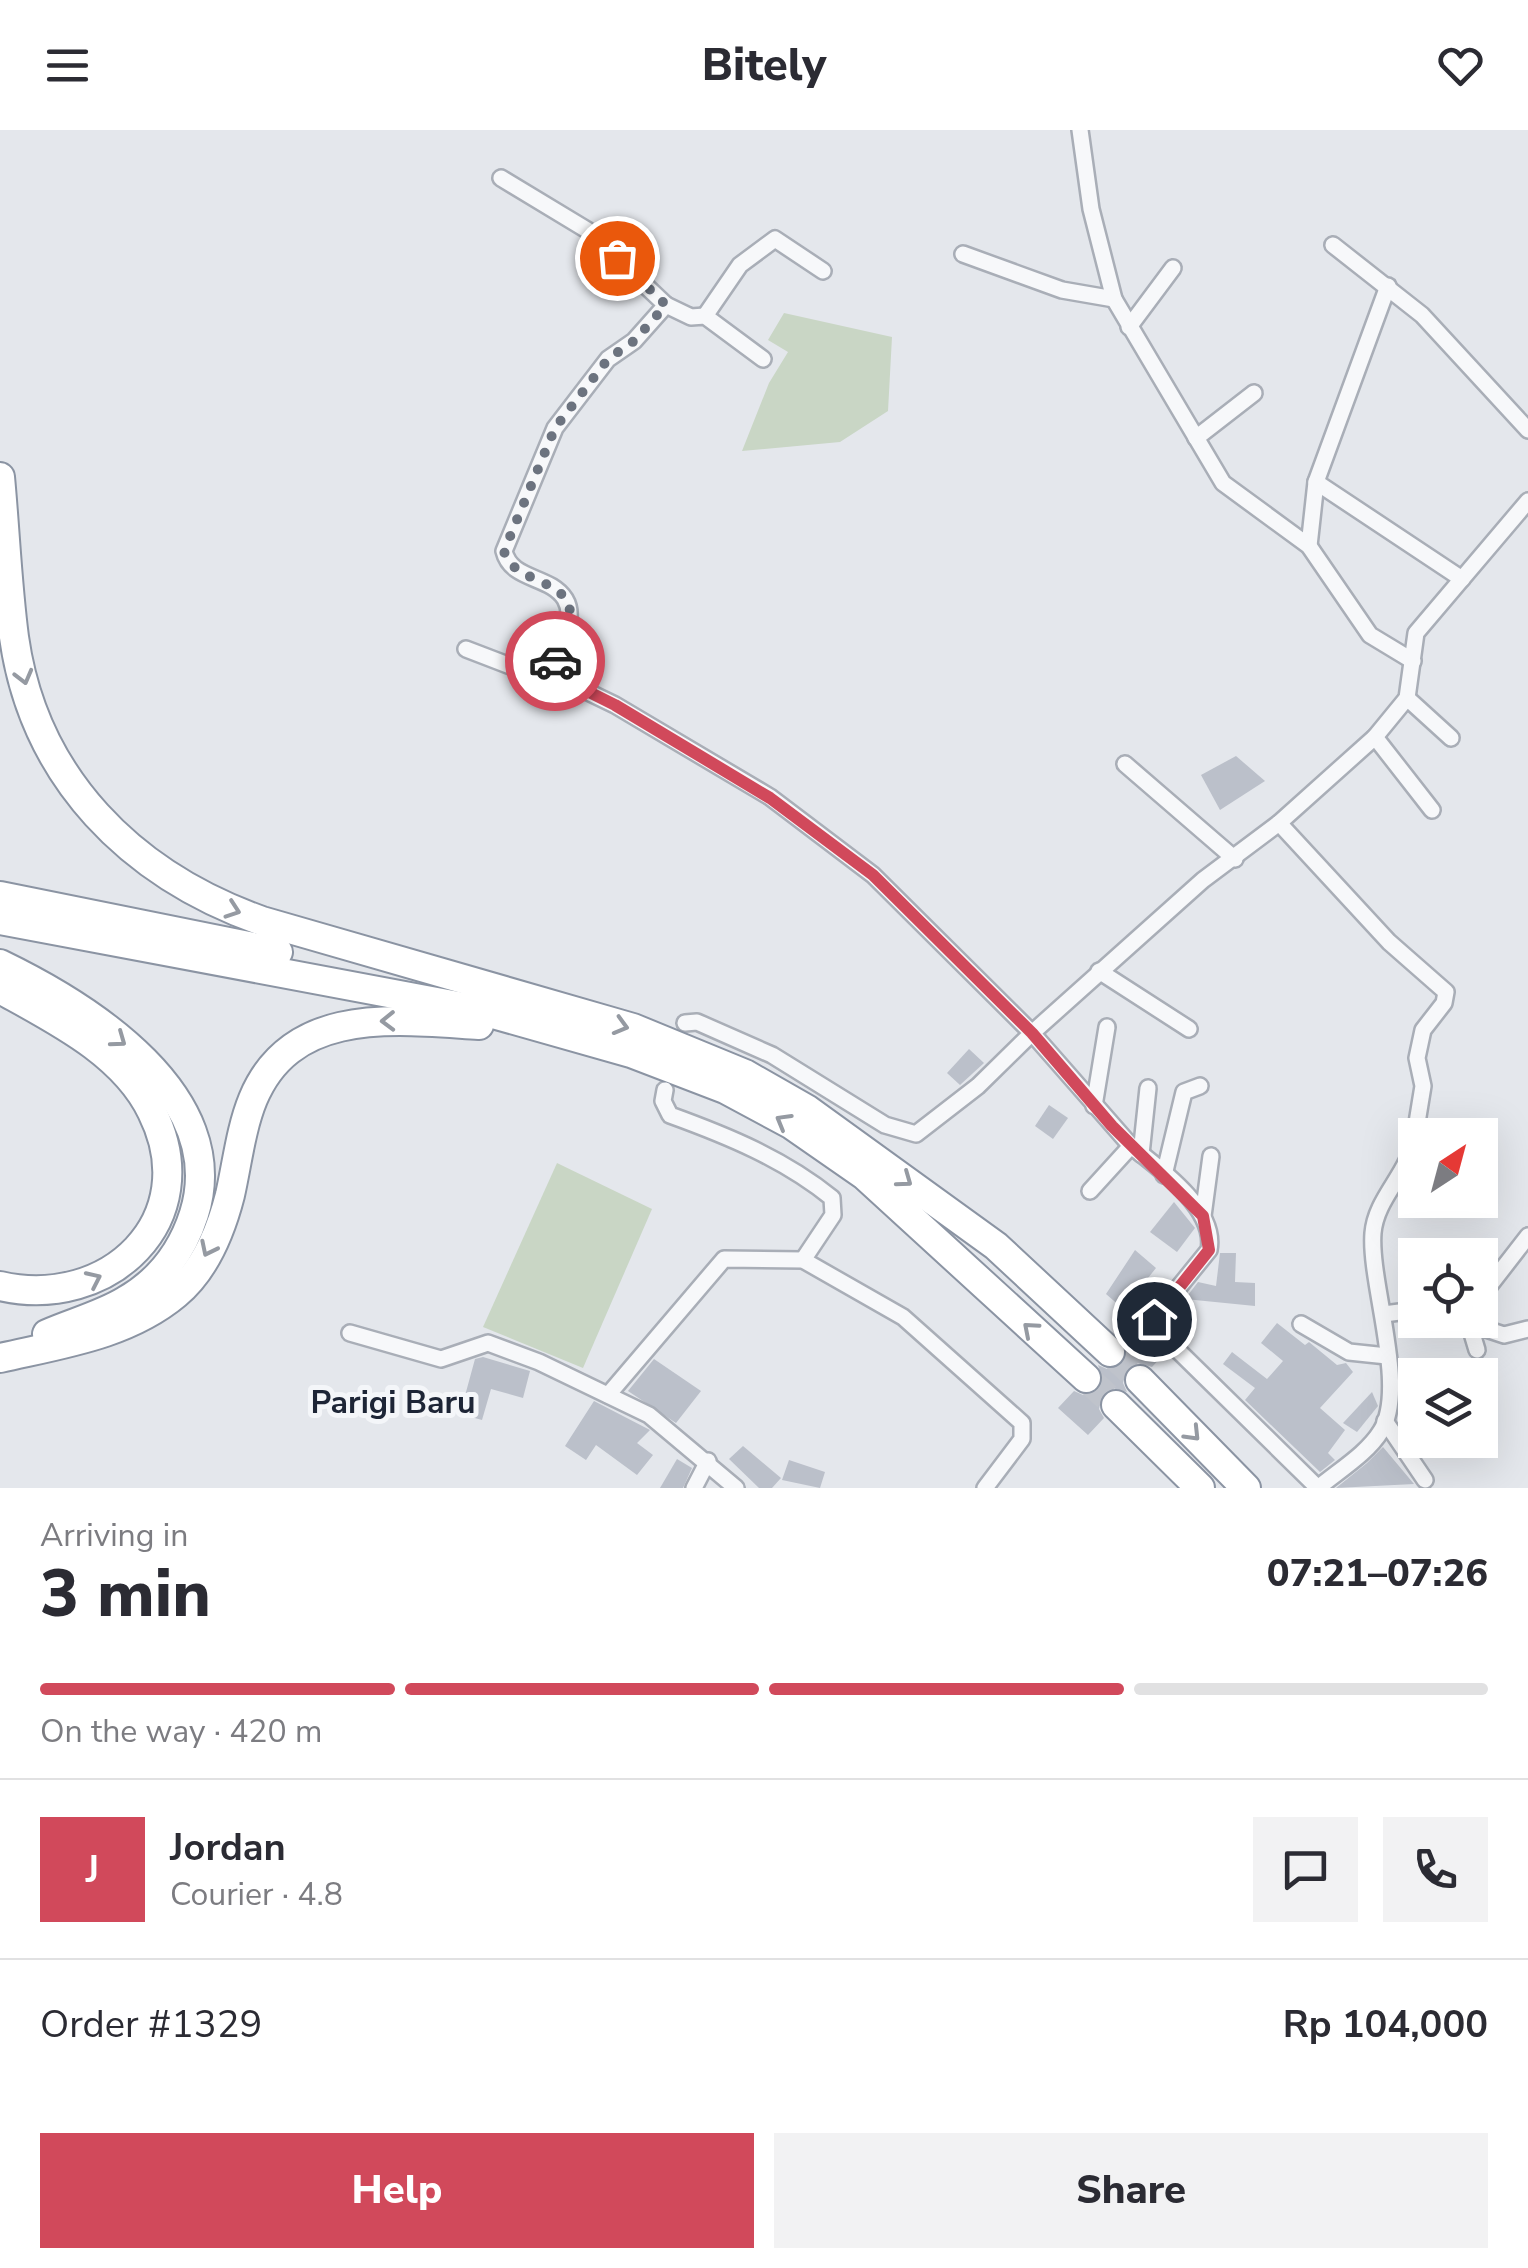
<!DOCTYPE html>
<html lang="en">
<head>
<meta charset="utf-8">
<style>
	body { margin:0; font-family:"Nunito Sans",sans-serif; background:#f2f2f3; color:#2b2b33; height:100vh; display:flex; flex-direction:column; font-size:38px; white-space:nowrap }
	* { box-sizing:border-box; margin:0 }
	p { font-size:32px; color:#7c7c81 }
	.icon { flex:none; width:55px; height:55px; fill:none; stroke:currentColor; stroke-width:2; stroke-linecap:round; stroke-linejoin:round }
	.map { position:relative; height:1358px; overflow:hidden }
	.panel { display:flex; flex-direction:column; background:#fff; flex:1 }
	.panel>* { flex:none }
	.needle { width:65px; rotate:36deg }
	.buttons { position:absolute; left:1398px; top:988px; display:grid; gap:20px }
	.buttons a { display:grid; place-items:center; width:100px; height:100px; border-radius:0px; background:#fff; box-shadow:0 10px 40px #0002; font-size:50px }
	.pin { position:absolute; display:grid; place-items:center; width:85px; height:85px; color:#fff; margin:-42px; border:5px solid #fff; border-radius:50%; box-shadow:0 2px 10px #0007 }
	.courier { position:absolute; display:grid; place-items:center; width:100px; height:100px; margin:-50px; border:8px solid #d1495b; border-radius:50%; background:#fff; color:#222; box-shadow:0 2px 12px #0007 }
	.head em { font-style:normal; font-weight:800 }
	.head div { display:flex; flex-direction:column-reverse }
	.head { display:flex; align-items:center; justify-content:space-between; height:170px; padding:0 40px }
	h1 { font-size:65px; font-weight:800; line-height:75px }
	.bar { display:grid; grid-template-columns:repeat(4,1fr); gap:15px 10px; align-content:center; height:120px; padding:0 40px }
	.bar i { height:12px; border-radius:8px; background:#e1e1e2 }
	.bar .on { background:#d1495b }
	.bar p { grid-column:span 4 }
	.line { display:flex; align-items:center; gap:25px; padding:0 40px; border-top:2px solid #e1e1e2 }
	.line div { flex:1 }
	.round { display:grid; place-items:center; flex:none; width:105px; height:105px; border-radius:0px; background:#f2f2f3 }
	.button { display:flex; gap:20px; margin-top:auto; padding:20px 40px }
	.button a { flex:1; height:115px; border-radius:0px; background:#d1495b; color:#fff; font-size:40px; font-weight:800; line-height:115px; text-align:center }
	.button a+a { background:#f2f2f3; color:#2b2b33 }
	header { display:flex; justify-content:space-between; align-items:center; height:130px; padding:0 40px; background:#fff; font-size:45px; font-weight:800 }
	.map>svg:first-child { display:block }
	.green { fill:#c9d6c5 }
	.building { fill:#bbc0ca }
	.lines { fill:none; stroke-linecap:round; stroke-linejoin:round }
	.highway-tunnel { stroke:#bfc3cb; stroke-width:28; stroke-dasharray:28 14; stroke-linecap:butt }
	.street-casing { stroke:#a9aeb7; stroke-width:20 }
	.highway-casing { stroke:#8b94a3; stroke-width:32 }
	.street { stroke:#f7f8fa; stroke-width:15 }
	.highway { stroke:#fff; stroke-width:28 }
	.oneway { stroke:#959aa2 }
	.done { stroke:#6c737f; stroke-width:10; stroke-dasharray:0 18 }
	.route { stroke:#d1495b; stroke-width:12 }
	.labels { text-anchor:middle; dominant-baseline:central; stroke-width:10; stroke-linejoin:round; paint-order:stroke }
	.quarter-label { font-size:32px; font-weight:bold; fill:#1d2536; stroke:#f4f6f9 }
</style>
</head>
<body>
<header><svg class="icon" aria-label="menu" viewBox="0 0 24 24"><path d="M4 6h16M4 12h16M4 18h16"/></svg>Bitely<svg class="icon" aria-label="heart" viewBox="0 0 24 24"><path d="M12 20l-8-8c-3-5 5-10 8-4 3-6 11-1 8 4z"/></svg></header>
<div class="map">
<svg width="1528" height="1358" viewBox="0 0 1528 1358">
	<rect width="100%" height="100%" fill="#e4e7ec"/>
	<!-- green -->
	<g class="green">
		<path d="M784 183 892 207 888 281 840 312 742 321 769 253 788 222 768 210Z"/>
		<path d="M557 1033 652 1079 583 1238 483 1197Z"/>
	</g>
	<!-- building -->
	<g class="building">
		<path d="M1236 626 1265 651 1220 680 1201 645Z"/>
		<path d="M969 919 984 933 960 955 947 943Z"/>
		<path d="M1049 975 1068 988 1053 1009 1035 996Z"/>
		<path d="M1174 1072 1195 1098 1177 1122 1150 1102Z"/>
		<path d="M1135 1120 1156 1138 1136 1163 1149 1175 1136 1190 1106 1164Z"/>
		<path d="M1220 1123H1236L1235 1152 1255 1153V1176L1185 1169 1198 1152 1216 1156Z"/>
		<path d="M1277 1193 1305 1215 1309 1212 1337 1235 1346 1233 1353 1242 1320 1278 1345 1300 1328 1323 1335 1330 1320 1342 1245 1270 1255 1258 1223 1234 1232 1222 1267 1249 1283 1231 1261 1213Z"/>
		<path d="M1135 1195 1165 1223 1152 1237 1137 1233 1127 1238 1123 1253 1127 1262 1112 1258 1103 1263 1099 1279 1104 1288 1088 1305 1058 1278 1074 1261 1083 1265 1098 1260 1103 1251 1098 1235 1107 1239 1122 1235 1127 1225 1122 1209Z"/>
		<path d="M483 1227 530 1241 523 1268 491 1259 482 1290 460 1284 475 1229Z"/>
		<path d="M654 1229 701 1261 676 1293 628 1261Z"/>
		<path d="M1372 1262 1378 1276 1357 1302 1343 1293Z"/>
		<path d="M594 1271 650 1300 637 1313 653 1325 637 1345 596 1315 586 1330 565 1316Z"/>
		<path d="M743 1316 781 1348 772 1358H759L729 1329Z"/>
		<path d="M1383 1317 1414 1354 1336 1358 1367 1333Z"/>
		<path d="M677 1329 692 1338 683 1358H660Z"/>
		<path d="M789 1330 825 1342 820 1358 782 1350Z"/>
	</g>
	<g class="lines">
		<!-- highway-tunnel -->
		<g class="highway-tunnel">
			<path d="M1110 1222 1140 1250"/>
			<path d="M1086 1248 1116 1275"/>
		</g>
		<defs>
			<g id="street">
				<path d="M1080 0 1091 79 1114 169 1223 353 1309 416 1370 505 1413 531"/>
				<path d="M501 48 587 100 666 175"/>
				<path d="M1333 115 1422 185 1528 300"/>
				<path d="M963 124 1062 160 1114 169"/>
				<path d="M705 186 740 135 775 109 823 141"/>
				<path d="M1129 197 1173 138"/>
				<path d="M1196 308 1254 263"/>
				<path d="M1316 352 1462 449"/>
				<path d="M1309 416 1316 352 1388 156"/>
				<path d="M466 519 526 542 557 547 615 575 770 667 873 745 1032 903 978 956 916 1004 885 995 772 925 697 892 685 893"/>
				<path d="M557 547C549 521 580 494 565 469 550 445 511 451 504 421L555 298 608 229 634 211 666 175 691 187 705 186 763 229"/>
				<path d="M1407 568 1451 608"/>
				<path d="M1375 607 1432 680"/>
				<path d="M1125 634 1235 729"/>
				<path d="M1279 693 1389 812 1446 862 1444 873 1423 900 1417 928 1423 956 1415 1005"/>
				<path d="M1099 841 1189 899"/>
				<path d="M665 960 663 971 670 985C728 1006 784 1029 832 1068L833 1085 803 1130"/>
				<path d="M1094 976 1107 897"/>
				<path d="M1131 1016 1032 903 1203 750 1279 693 1375 607 1407 568 1416 503 1528 371"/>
				<path d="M1141 1024 1148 958"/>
				<path d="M1164 1045 1184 962 1200 956"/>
				<path d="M1090 1061 1131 1016C1159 1038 1217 1079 1209 1120L1153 1189 1154 1197 1318 1358"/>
				<path d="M1203 1086 1211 1026"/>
				<path d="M1480 1168 1528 1106"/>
				<path d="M1384 1184 1415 1180"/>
				<path d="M1468 1190 1477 1220"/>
				<path d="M1468 1193 1504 1205 1528 1199"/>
				<path d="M1301 1194 1349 1222 1387 1226"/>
				<path d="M350 1203 441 1229 488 1213 539 1232 649 1285 736 1358"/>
				<path d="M608 1265 724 1129 803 1130 903 1187 1022 1293V1309L985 1358"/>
				<path d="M1385 1291 1425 1350"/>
				<path d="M694 1358 708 1331"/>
				<path d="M1318 1358C1338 1341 1367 1324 1381 1301 1408 1257 1369 1153 1373 1103 1376 1067 1409 1044 1415 1006"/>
			</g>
			<g id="highway">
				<path d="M0 347C5 400 7 454 14 507 34 649 132 745 262 791L633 898 745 944 808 980 996 1116 1110 1222"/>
				<path d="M0 766 278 822"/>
				<path d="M0 790 479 880 631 923 725 959 792 995 864 1045 1086 1248"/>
				<path d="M0 834C89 877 231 966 194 1084 182 1122 160 1151 125 1171 102 1185 72 1193 47 1204"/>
				<path d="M0 859C54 889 124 923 152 982 206 1090 108 1181 0 1156"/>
				<path d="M0 1228C61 1214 127 1205 176 1164 205 1140 221 1100 230 1065 237 1034 241 998 253 969 292 875 397 890 479 895"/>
				<path d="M1140 1250 1246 1358"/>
				<path d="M1116 1275 1200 1358"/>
			</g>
		</defs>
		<!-- street casing -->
		<use href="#street" class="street-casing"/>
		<!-- highway casing -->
		<use href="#highway" class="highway-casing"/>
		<!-- street -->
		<use href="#street" class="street"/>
		<!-- highway -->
		<use href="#highway" class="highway"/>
	</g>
	<!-- one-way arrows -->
	<defs><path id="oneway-chevron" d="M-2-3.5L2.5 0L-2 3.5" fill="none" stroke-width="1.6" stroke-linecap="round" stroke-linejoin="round" transform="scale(2.5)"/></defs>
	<g class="oneway">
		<use href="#oneway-chevron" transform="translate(24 547) rotate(75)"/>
		<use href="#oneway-chevron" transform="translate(233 780) rotate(19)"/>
		<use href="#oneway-chevron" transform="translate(388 891) rotate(179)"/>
		<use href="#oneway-chevron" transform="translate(621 896) rotate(16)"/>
		<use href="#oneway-chevron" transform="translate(119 910) rotate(36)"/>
		<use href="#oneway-chevron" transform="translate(783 991) rotate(-150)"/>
		<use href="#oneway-chevron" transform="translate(905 1050) rotate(36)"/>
		<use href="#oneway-chevron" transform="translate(208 1119) rotate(116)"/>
		<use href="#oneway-chevron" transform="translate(94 1149) rotate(-25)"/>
		<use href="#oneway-chevron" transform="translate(1030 1199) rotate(-139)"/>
		<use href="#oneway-chevron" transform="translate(1193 1304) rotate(46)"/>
	</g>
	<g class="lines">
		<!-- done -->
		<path class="done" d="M555 531C560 517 570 499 570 485 571 448 512 454 504 421L555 298 608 229 634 211 666 175 617 128"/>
		<!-- route -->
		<path class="route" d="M555 531 557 546 615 575 770 668 873 745 1032 903 1112 996 1203 1086 1209 1120 1154 1189"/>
	</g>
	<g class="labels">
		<!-- quarter labels -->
		<g class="quarter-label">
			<text x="393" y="1272">Parigi Baru</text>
		</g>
	</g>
</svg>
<div class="buttons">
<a><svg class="needle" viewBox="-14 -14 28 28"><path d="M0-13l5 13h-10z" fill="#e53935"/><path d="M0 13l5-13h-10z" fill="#7c7c81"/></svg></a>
<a><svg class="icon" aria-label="locate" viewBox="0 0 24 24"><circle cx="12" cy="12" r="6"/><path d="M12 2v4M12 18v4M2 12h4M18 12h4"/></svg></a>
<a><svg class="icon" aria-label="layers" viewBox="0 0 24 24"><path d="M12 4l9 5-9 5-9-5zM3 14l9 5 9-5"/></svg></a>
</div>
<div class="pin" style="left:617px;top:128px;background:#ea580c"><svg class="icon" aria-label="bag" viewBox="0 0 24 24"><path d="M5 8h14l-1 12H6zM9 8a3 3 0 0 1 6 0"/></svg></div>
<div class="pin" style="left:1154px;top:1189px;background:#1f2937"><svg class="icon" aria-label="home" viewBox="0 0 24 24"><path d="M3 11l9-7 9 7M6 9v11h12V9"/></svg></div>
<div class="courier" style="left:555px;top:531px"><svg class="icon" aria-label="car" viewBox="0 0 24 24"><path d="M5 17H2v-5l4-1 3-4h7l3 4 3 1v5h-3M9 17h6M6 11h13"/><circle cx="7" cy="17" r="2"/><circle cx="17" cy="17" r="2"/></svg></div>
</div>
<section class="panel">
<div class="head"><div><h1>3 min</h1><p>Arriving in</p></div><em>07:21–07:26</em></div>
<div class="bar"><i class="on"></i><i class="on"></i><i class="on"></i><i></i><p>On the way · 420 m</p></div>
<div class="line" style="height:180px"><b class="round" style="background:#d1495b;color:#fff">J</b><div><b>Jordan</b><p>Courier · 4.8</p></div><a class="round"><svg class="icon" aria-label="chat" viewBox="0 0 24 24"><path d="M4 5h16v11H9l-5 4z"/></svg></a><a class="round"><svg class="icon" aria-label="phone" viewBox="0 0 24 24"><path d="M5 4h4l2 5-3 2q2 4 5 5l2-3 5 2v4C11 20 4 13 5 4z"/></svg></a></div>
<div class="line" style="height:130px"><div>Order #1329</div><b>Rp 104,000</b></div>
<div class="button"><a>Help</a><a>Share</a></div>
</section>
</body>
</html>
